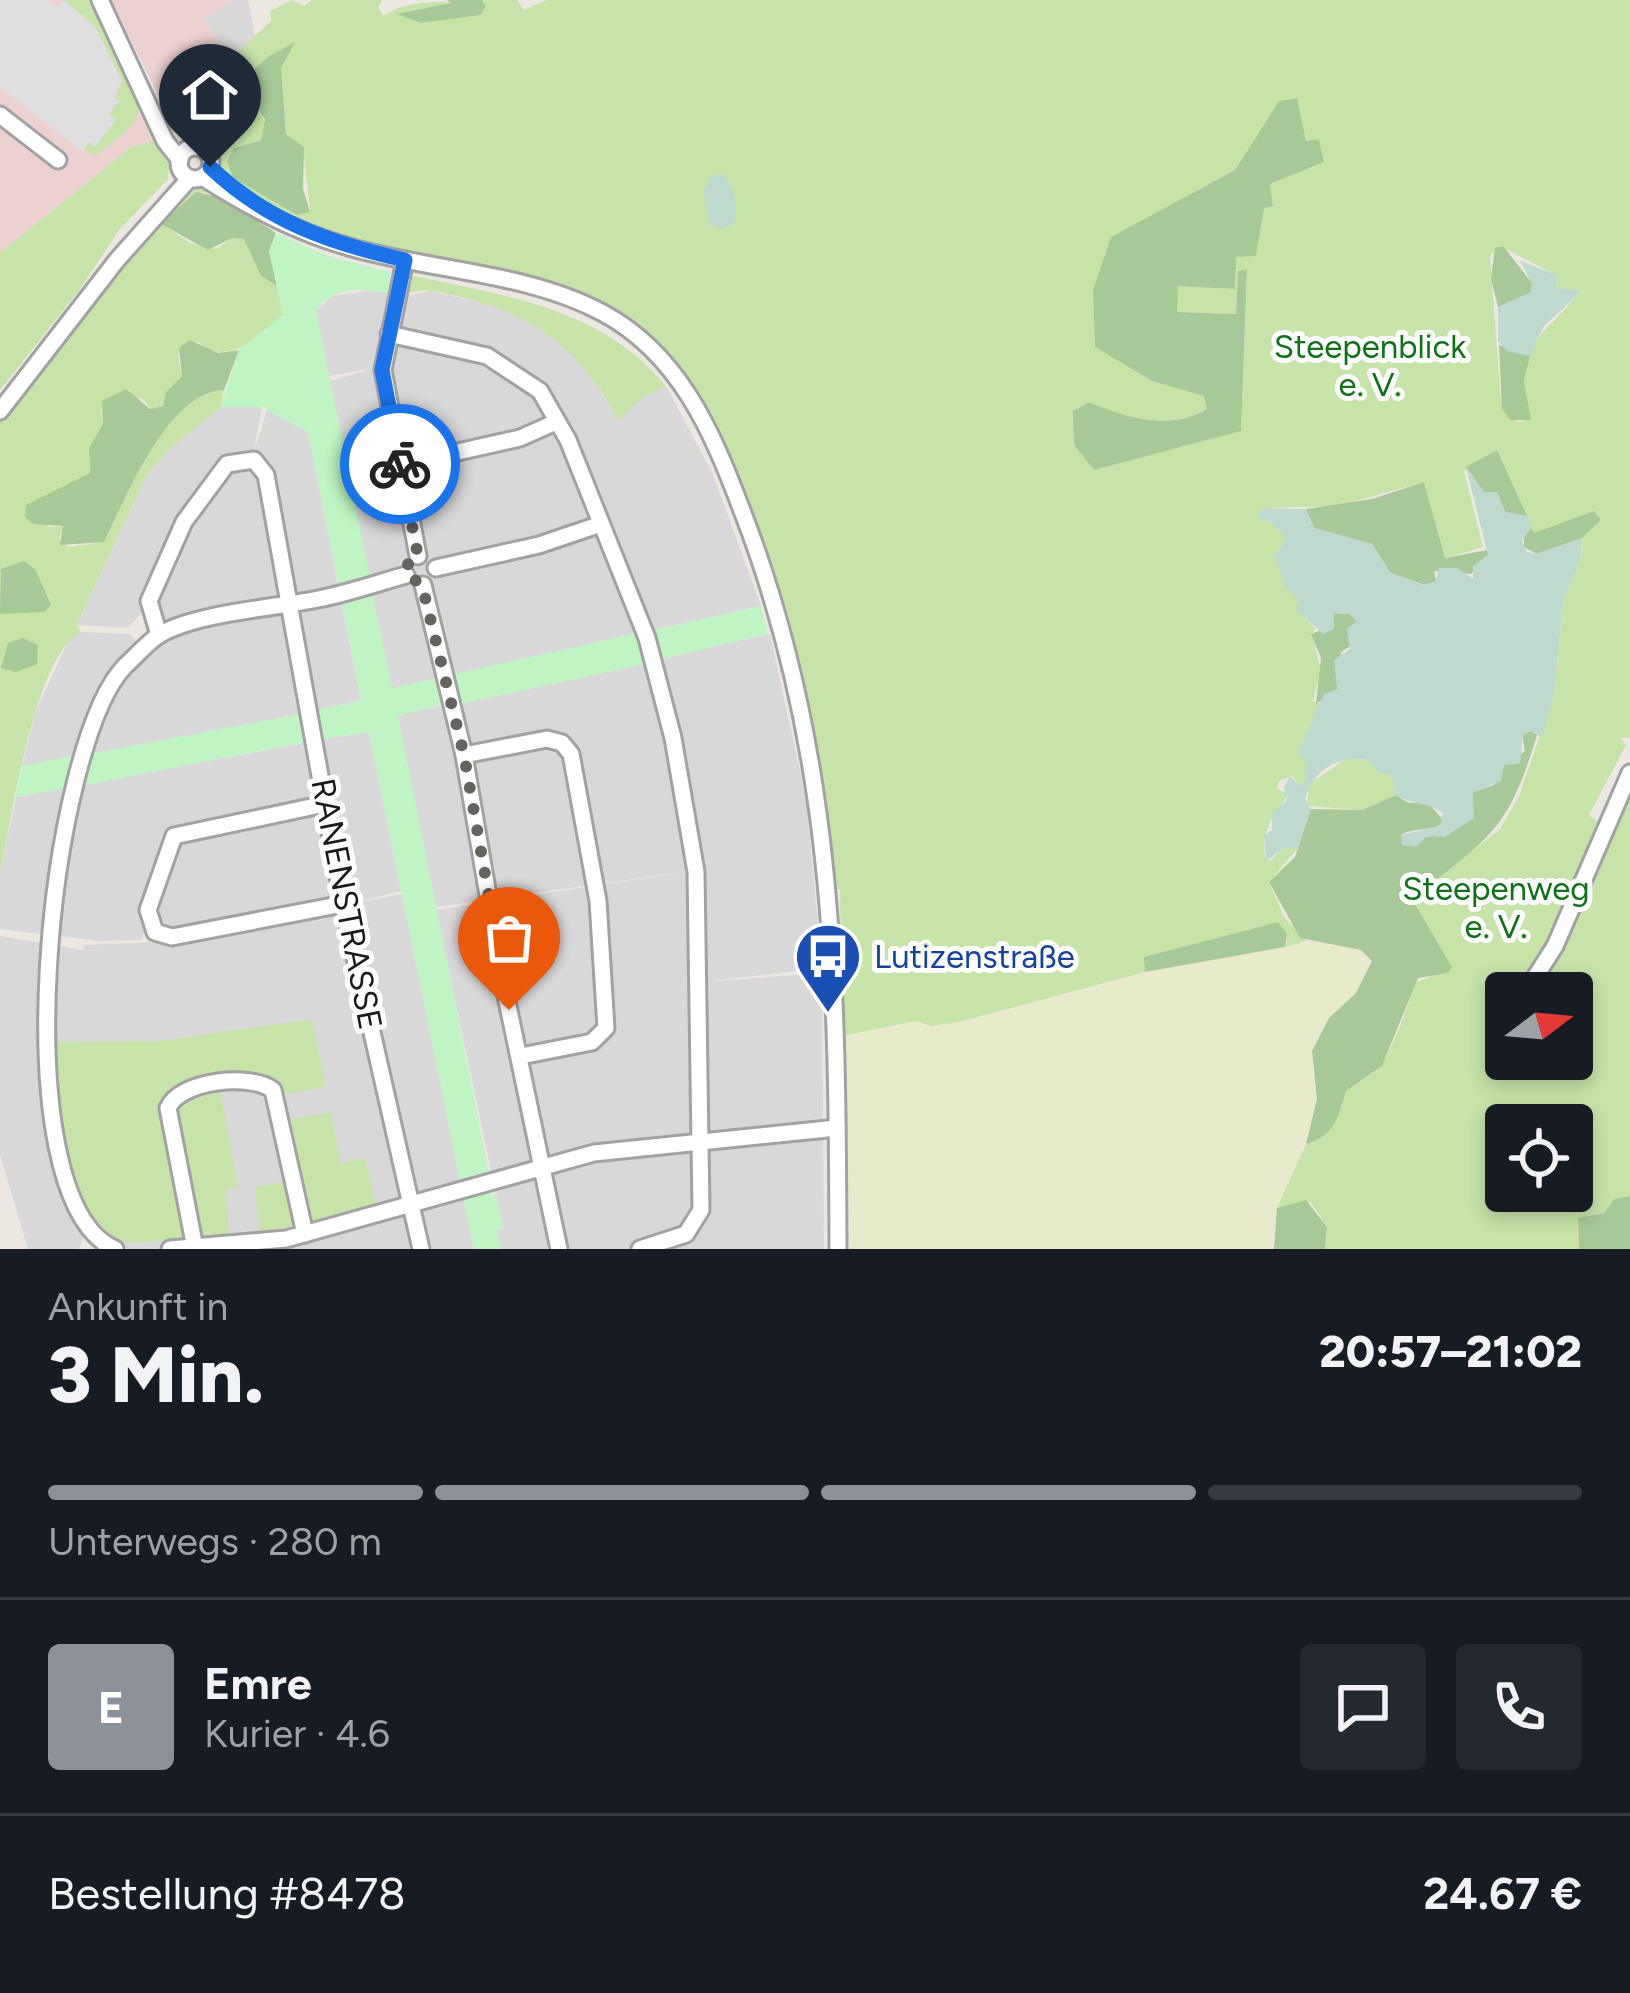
<!DOCTYPE html>
<html lang="de">
<head>
<meta charset="utf-8">
<style>
	body { margin:0; font-family:Figtree,sans-serif; background:#242831; color:#f1f3f6; height:100vh; display:flex; flex-direction:column; font-size:45px; white-space:nowrap }
	* { box-sizing:border-box; margin:0 }
	p { font-size:39px; color:#9ea1a6 }
	.icon { flex:none; width:66px; height:66px; fill:none; stroke:currentColor; stroke-width:2; stroke-linecap:round; stroke-linejoin:round }
	.map { position:relative; height:1249px; overflow:hidden }
	.sheet { display:flex; flex-direction:column; background:#171b24; flex:1 }
	.sheet>* { flex:none }
	.needle { width:78px; rotate:74deg }
	.tools { position:absolute; left:1485px; top:972px; display:grid; gap:24px }
	.tools a { display:grid; place-items:center; width:108px; height:108px; border-radius:12px; background:#171b24; box-shadow:0 6px 18px #0003; font-size:60px }
	.pin { position:absolute; display:grid; place-items:center; width:102px; height:102px; color:#fff; margin:-123px -51px; border-radius:50% 50% 50% 0; rotate:-45deg; box-shadow:0 0 12px #0007 }
	.pin .icon { rotate:45deg }
	.courier { position:absolute; display:grid; place-items:center; width:120px; height:120px; margin:-60px; border:9px solid #1a73e8; border-radius:50%; background:#fff; color:#222; box-shadow:0 3px 15px #0007 }
	.overview em { font-style:normal; font-weight:800 }
	.overview div { display:flex; flex-direction:column-reverse }
	.overview { display:flex; align-items:center; justify-content:space-between; height:204px; padding:0 48px }
	h1 { font-size:78px; font-weight:800; line-height:90px }
	.bar { display:grid; grid-template-columns:repeat(4,1fr); gap:18px 12px; align-content:center; height:144px; padding:0 48px }
	.bar i { height:15px; border-radius:9px; background:#363941 }
	.bar .active { background:#8c9099 }
	.bar p { grid-column:span 4 }
	.line { display:flex; align-items:center; gap:30px; padding:0 48px; border-top:3px solid #363941 }
	.line div { flex:1 }
	.round { display:grid; place-items:center; flex:none; width:126px; height:126px; border-radius:12px; background:#242831 }
	.map>svg:first-child { display:block }
	.residential { fill:#d9d8d8 }
	.commercial { fill:#ecd1d0 }
	.farmland { fill:#e8eacc }
	.grass { fill:#c6e4a8; fill-rule:evenodd }
	.forest { fill:#a6c997 }
	.wetland { fill:#bed9cd }
	.park { fill:#bef5c3 }
	.parking { fill:#dfdfdf }
	.lines { fill:none; stroke-linecap:round; stroke-linejoin:round }
	.minor-casing { stroke:#a2a2a2; stroke-width:21 }
	.minor { stroke:#fff; stroke-width:15 }
	.done { stroke:#646360; stroke-width:12; stroke-dasharray:0 21.6 }
	.route { stroke:#1a73e8; stroke-width:15 }
	.labels { text-anchor:middle; dominant-baseline:central; stroke-width:10; stroke-linejoin:round; paint-order:stroke }
	.park-label { font-size:33px; fill:#117119; stroke:#fff }
	.street-label { font-size:33px; fill:#1b1b1b; stroke:#fff }
	.transit-label { font-size:33px; fill:#164399; stroke:#fff; text-anchor:start }
</style>
</head>
<body>
<div class="map">
<svg width="1630" height="1249" viewBox="0 0 1630 1249">
	<rect width="100%" height="100%" fill="#ece8e1"/>
	<!-- residential -->
	<g class="residential">
		<path d="M235 0H248L255 37 229 60 203 18Z"/>
		<path d="M372 290 407 296 431 291 505 308 547 331 579 357 618 420 642 398 666 386 712 472 761 606 391 689 330 381 375 368 329 376 316 311 332 296Z"/>
		<path d="M221 407H262L253 455 267 410 308 432 361 701 114 753 22 766 35 713 70 637 81 632 130 634 141 647 151 634 144 610 128 628 77 625 147 475 168 449Z"/>
		<path d="M770 634 806 799 822 968 703 982 822 973 824 1249H501L497 1231 503 1227 436 910 691 871 436 907 397 715Z"/>
		<path d="M369 731 401 891 350 904 402 894 474 1249H96L84 1234 79 1249H28L0 1155V936L83 950 84 945 162 942 146 928 141 940 100 941 0 929V874L16 797Z"/>
	</g>
	<!-- commercial -->
	<g class="commercial">
		<path d="M0 0H91L155 141 132 146 0 253Z"/>
		<path d="M111 0H235L203 18 229 60 168 115Z"/>
	</g>
	<!-- farmland -->
	<path class="farmland" d="M1306 941 1361 950 1371 968 1356 993 1329 1018 1312 1051 1317 1099 1295 1174 1277 1208 1274 1249H843L842 1036 916 1021 931 1026 959 1022 1145 972Z"/>
	<!-- grass -->
	<g class="grass">
		<path d="M64 0H91L140 103C140 127 112 142 95 156L83 147 88 141 94 147 115 119 109 114 122 81 96 28Z"/>
		<path d="M292 0 304 6 312 0H382L378 8 384 16C399 3 434 0 453 3L400 14 421 23 481 15 486 7 481 0H517L524 10 547 0H1630V738H1620L1626 745 1589 815 1604 826 1554 945 1545 950 1548 955 1523 993H1506V1015L1495 1031 1506 1021V1059H1572V993H1528L1557 947 1614 812 1627 809 1630 779V1196L1614 1199 1604 1213 1578 1218 1579 1249H1325L1327 1227 1311 1202 1277 1208 1306 1144C1335 1136 1338 1117 1346 1091 1357 1083 1371 1076 1380 1067 1389 1057 1413 997 1413 984L1452 967 1412 899 1500 829 1519 796 1554 695 1563 602 1581 557 1582 538 1601 520 1594 511 1533 534 1496 450 1464 471 1483 547 1445 558 1424 482 1337 506 1260 508V519L1270 521 1286 538 1276 555 1285 585 1299 602 1296 609 1315 629 1312 634 1321 670 1313 701 1320 704 1298 753 1307 764 1305 783 1299 785 1292 776 1279 781 1277 788 1289 795C1274 811 1254 843 1269 862L1284 847 1298 848 1269 882 1284 917 1306 941 1286 947 1287 934 1277 922 1145 957V972L959 1022 931 1026 916 1021 842 1036 840 889H835L827 800 803 672 730 463 677 367 651 339 588 299 352 243 317 226 315 230 240 190 218 168 217 152 232 119 226 117 198 141H188L198 131 194 126 183 136 168 116 271 21 270 11ZM294 43 281 67 286 134 303 147 310 211 297 215 233 178 227 161 234 148 261 140 265 118 251 97 227 105 221 99 269 56ZM1296 98 1306 141 1319 139 1324 162 1270 184 1273 205 1264 207 1256 256H1236L1234 289 1178 285 1176 312 1236 314 1238 271H1247L1241 431 1094 470 1074 445V410L1089 402C1127 419 1169 430 1207 409L1205 396 1152 381 1095 347 1093 290 1111 237 1235 170 1279 101ZM1500 246 1556 275 1554 287 1581 292 1532 344 1524 381 1530 419 1518 422 1502 409 1500 391 1490 256ZM1506 1125H1572V1191H1506Z"/>
		<path d="M155 141 170 159 168 179 119 230 80 289 0 390V253L132 146Z"/>
		<path d="M192 187H205L220 197 205 192 166 227 190 243 217 249 231 238 244 239 261 276 277 286 283 315C262 337 225 369 197 341L178 355 182 376 166 392 163 406 151 409 142 398 101 409 103 425 89 448 90 473 47 527 64 526 59 539 68 547 104 542C126 498 168 391 224 390L221 407 168 450 147 475 77 624 81 632C34 655 11 822 0 874V420L163 210Z"/>
		<path d="M413 276C507 296 601 308 666 386L642 398 618 421C582 351 536 315 460 297 441 293 422 286 404 295Z"/>
		<path d="M1346 759 1370 760 1376 771 1392 776 1396 795 1362 810 1307 806 1309 784Z"/>
		<path d="M312 1019 326 1086 280 1096 268 1080 170 1094 189 1238C167 1239 135 1246 114 1240 65 1226 53 1086 46 1042L160 1041Z"/>
		<path d="M220 1089 238 1188 226 1190 229 1237 202 1238 173 1117 175 1100Z"/>
		<path d="M331 1112 341 1163 365 1158 376 1205 311 1222 306 1220 285 1120Z"/>
		<path d="M290 1182 295 1226 260 1233 255 1186Z"/>
	</g>
	<!-- forest -->
	<g class="forest">
		<path d="M447 0H481L486 6 481 15 421 23 397 14 451 3Z"/>
		<path d="M295 42 281 68 286 134 304 147 303 189 310 212 297 215 233 178 227 161 234 148 261 140 265 119 251 97 227 105 221 99 269 56Z"/>
		<path d="M1297 98 1306 141 1319 139 1324 162 1270 184 1273 206 1264 208 1256 256 1236 257 1235 289 1178 286 1177 312 1236 314 1238 271 1247 270 1241 431 1094 470 1074 445 1073 411 1089 402C1126 418 1170 431 1207 409L1204 396 1152 381 1095 347 1093 290 1111 237 1235 170 1279 101Z"/>
		<path d="M196 192 220 197 276 233 269 251 277 286 261 276 244 239 232 238 208 250 161 224Z"/>
		<path d="M1503 246 1532 283 1531 293 1498 307 1491 278 1495 248Z"/>
		<path d="M190 340 218 353 239 350 224 390C168 391 126 498 104 542L60 545 63 526 33 524 25 517 26 505 90 473 89 448 103 424 102 401 126 389 150 409 163 406 166 392 182 376 179 348Z"/>
		<path d="M1499 345 1530 356 1524 381 1531 420H1510L1502 409Z"/>
		<path d="M1497 450 1527 516 1505 512 1497 492H1484L1466 467Z"/>
		<path d="M1424 482 1445 558 1487 550 1489 555 1471 574 1434 571 1436 581 1428 586 1390 573 1372 544 1314 528 1306 509 1372 499Z"/>
		<path d="M1594 511 1601 520 1582 538 1537 554 1524 547V534L1531 528 1534 533Z"/>
		<path d="M24 561 35 569 51 605 44 612 0 614 1 569Z"/>
		<path d="M1334 613 1350 614 1357 621 1352 645 1341 652 1337 689 1316 704 1321 658 1311 634 1334 625Z"/>
		<path d="M23 638 38 645 37 664 16 672 1 668 8 643Z"/>
		<path d="M1531 731 1537 735C1507 834 1489 837 1412 899L1452 967 1448 973 1418 978 1382 1066 1346 1091C1338 1117 1335 1136 1306 1144L1317 1099 1312 1051 1329 1018 1356 993 1372 961 1361 950 1300 938 1269 882 1295 857 1311 809 1362 810 1396 795 1409 803 1427 802 1444 821C1435 833 1415 826 1401 835 1432 840 1453 836 1473 811V792L1494 785 1504 765 1525 751 1522 735Z"/>
		<path d="M1278 922 1287 934 1285 947 1145 972 1144 957Z"/>
		<path d="M1630 1196V1249H1579L1578 1218 1604 1213 1614 1199Z"/>
		<path d="M1306 1200 1327 1227 1325 1249H1274L1277 1208Z"/>
	</g>
	<!-- wetland -->
	<g class="wetland">
		<path d="M722 173C734 183 740 210 733 224L722 229 710 224 703 192 711 176Z"/>
		<path d="M1520 261 1557 275 1555 287 1581 292 1543 327 1530 356 1507 351 1498 341V307L1531 292 1532 283Z"/>
		<path d="M1466 467 1484 492H1497L1505 512 1527 516 1531 528 1522 541 1527 552 1537 554 1582 538 1581 557 1563 602 1554 694 1542 737 1531 731 1523 734 1520 764 1504 765 1501 781 1473 792 1474 818 1445 837 1427 836 1416 847 1402 845 1401 835 1440 826 1443 813C1427 802 1413 805 1396 795L1392 776 1376 771 1369 760C1339 755 1313 769 1305 799L1311 809 1298 848H1284L1266 861 1264 836 1272 830V814L1287 800 1284 787 1290 776 1299 785 1305 782 1307 764 1298 753 1324 694 1337 689 1334 660 1350 649 1347 629 1357 621 1351 614 1334 613V629L1323 634 1295 609 1299 602 1285 586 1275 556 1286 538 1270 521 1260 520 1259 508 1306 509 1314 528 1372 544 1391 573 1423 585 1436 581 1439 568H1457L1473 579V566L1488 555Z"/>
	</g>
	<!-- park -->
	<g class="park">
		<path d="M276 233 328 256 390 272V294C364 288 332 285 316 311L370 577 339 587 308 432 262 407H221L239 350 283 315 269 251Z"/>
		<path d="M373 595 392 688 442 677 447 703 398 716 489 1173 460 1181 369 732 319 740 313 711 361 700 342 602Z"/>
		<path d="M761 606 768 634 658 660 649 631Z"/>
		<path d="M641 632 650 663 456 705 450 675Z"/>
		<path d="M305 713 311 741 81 786 88 754Z"/>
		<path d="M80 754 73 787 16 797 22 766Z"/>
		<path d="M494 1188 503 1227 497 1231 501 1249H474L463 1197 487 1190 493 1197Z"/>
	</g>
	<!-- parking -->
	<path class="parking" d="M0 0H48L57 7 64 0 96 28 122 81 113 96 119 101 109 114 116 120 95 147 88 142 83 152 0 87Z"/>
	<g class="lines">
		<defs>
			<g id="minor">
				<path d="M100 0 165 141 180 160"/>
				<path d="M0 115 58 160"/>
				<circle cx="195" cy="163" r="16"/>
				<path d="M202 177C247 206 298 233 349 247 431 271 527 272 603 313 679 354 712 431 741 508 837 754 837 990 838 1249"/>
				<path d="M405 260 383 370 418 556"/>
				<path d="M389 334 487 356 540 391 568 440 647 638 673 738 696 872 701 1210 686 1234 640 1249"/>
				<path d="M0 411 117 260 190 178"/>
				<path d="M400 465 520 438 556 422"/>
				<path d="M436 568 539 545 598 525"/>
				<path d="M423 585 464 755 502 977 559 1249"/>
				<path d="M159 635 149 601 184 522 227 464 254 460 266 475 343 904 421 1249"/>
				<path d="M464 755 547 739 562 743 571 754 598 901 606 1028 592 1042 521 1056"/>
				<path d="M325 804 174 836 148 910 155 932 172 937 343 904"/>
				<path d="M1525 993 1555 946 1630 773"/>
				<path d="M1501 1024 1506 1018"/>
				<path d="M195 1248 168 1108C180 1080 251 1073 273 1090L305 1234"/>
				<path d="M115 1249C0 1199 49 744 125 666 135 657 148 642 159 635 195 613 275 608 318 599 349 593 377 583 406 575"/>
				<path d="M170 1249 286 1239 594 1153 837 1128"/>
			</g>
		</defs>
		<!-- minor casing -->
		<use href="#minor" class="minor-casing"/>
		<!-- minor -->
		<use href="#minor" class="minor"/>
	</g>
	<g class="lines">
		<!-- done -->
		<path class="done" d="M400 464 418 556 409 560 406 574 422 585 464 755 509 1010"/>
		<!-- route -->
		<path class="route" d="M210 167C267 221 329 243 405 260L382 370 400 464"/>
	</g>
	<!-- icons -->
	<defs>
		<symbol id="bus-pin" viewBox="-11 -11 22 30"><path d="M0 17L-7.5 6A9.5 9.5 0 1 1 7.5 6Z" fill="#1a4fb4" stroke="#fff"/><path d="M-5-6H5V4H4V6H2V4H-2V6H-4V4H-5ZM-3.5-4V0h7V-4ZM-3.5 1.2v1.5H-2V1.2ZM2 1.2v1.5H3.5V1.2Z" fill="#fff"/></symbol>
	</defs>
	<g fill-rule="evenodd">
		<use href="#bus-pin" x="790" y="918" width="76" height="104"/>
	</g>
	<g class="labels">
		<!-- park labels -->
		<g class="park-label">
			<text x="1370" y="346">Steepenblick<tspan x="1370" dy="38">e. V.</tspan></text>
			<text x="1496" y="888">Steepenweg<tspan x="1496" dy="38">e. V.</tspan></text>
		</g>
		<!-- street labels -->
		<g class="street-label">
			<text transform="translate(347 904) rotate(79)">RANENSTRASSE</text>
		</g>
		<!-- transit labels -->
		<g class="transit-label">
			<text x="874" y="956">Lutizenstraße</text>
		</g>
	</g>
</svg>
<div class="tools">
<a><svg class="needle" viewBox="-14 -14 28 28"><path d="M0-13l5 13h-10z" fill="#e53935"/><path d="M0 13l5-13h-10z" fill="#9ea1a6"/></svg></a>
<a><svg class="icon" aria-label="locate" viewBox="0 0 24 24"><circle cx="12" cy="12" r="6"/><path d="M12 2v4M12 18v4M2 12h4M18 12h4"/></svg></a>
</div>
<div class="pin" style="left:509px;top:1010px;background:#ea580c"><svg class="icon" aria-label="bag" viewBox="0 0 24 24"><path d="M5 8h14l-1 12H6zM9 8a3 3 0 0 1 6 0"/></svg></div>
<div class="pin" style="left:210px;top:167px;background:#1f2937"><svg class="icon" aria-label="home" viewBox="0 0 24 24"><path d="M3 11l9-7 9 7M6 9v11h12V9"/></svg></div>
<div class="courier" style="left:400px;top:464px"><svg class="icon" aria-label="bike" viewBox="0 0 24 24"><circle cx="6" cy="16" r="4"/><circle cx="18" cy="16" r="4"/><path d="M6 16l4-8h5l3 8M10 8l3 8H6M13 5h3"/></svg></div>
</div>
<section class="sheet">
<div class="overview"><div><h1>3 Min.</h1><p>Ankunft in</p></div><em>20:57–21:02</em></div>
<div class="bar"><i class="active"></i><i class="active"></i><i class="active"></i><i></i><p>Unterwegs · 280 m</p></div>
<div class="line" style="height:216px"><b class="round" style="background:#8c9099;color:#fff">E</b><div><b>Emre</b><p>Kurier · 4.6</p></div><a class="round"><svg class="icon" aria-label="chat" viewBox="0 0 24 24"><path d="M4 5h16v11H9l-5 4z"/></svg></a><a class="round"><svg class="icon" aria-label="phone" viewBox="0 0 24 24"><path d="M5 4h4l2 5-3 2q2 4 5 5l2-3 5 2v4C11 20 4 13 5 4z"/></svg></a></div>
<div class="line" style="height:156px"><div>Bestellung #8478</div><b>24.67 €</b></div>
</section>
</body>
</html>
